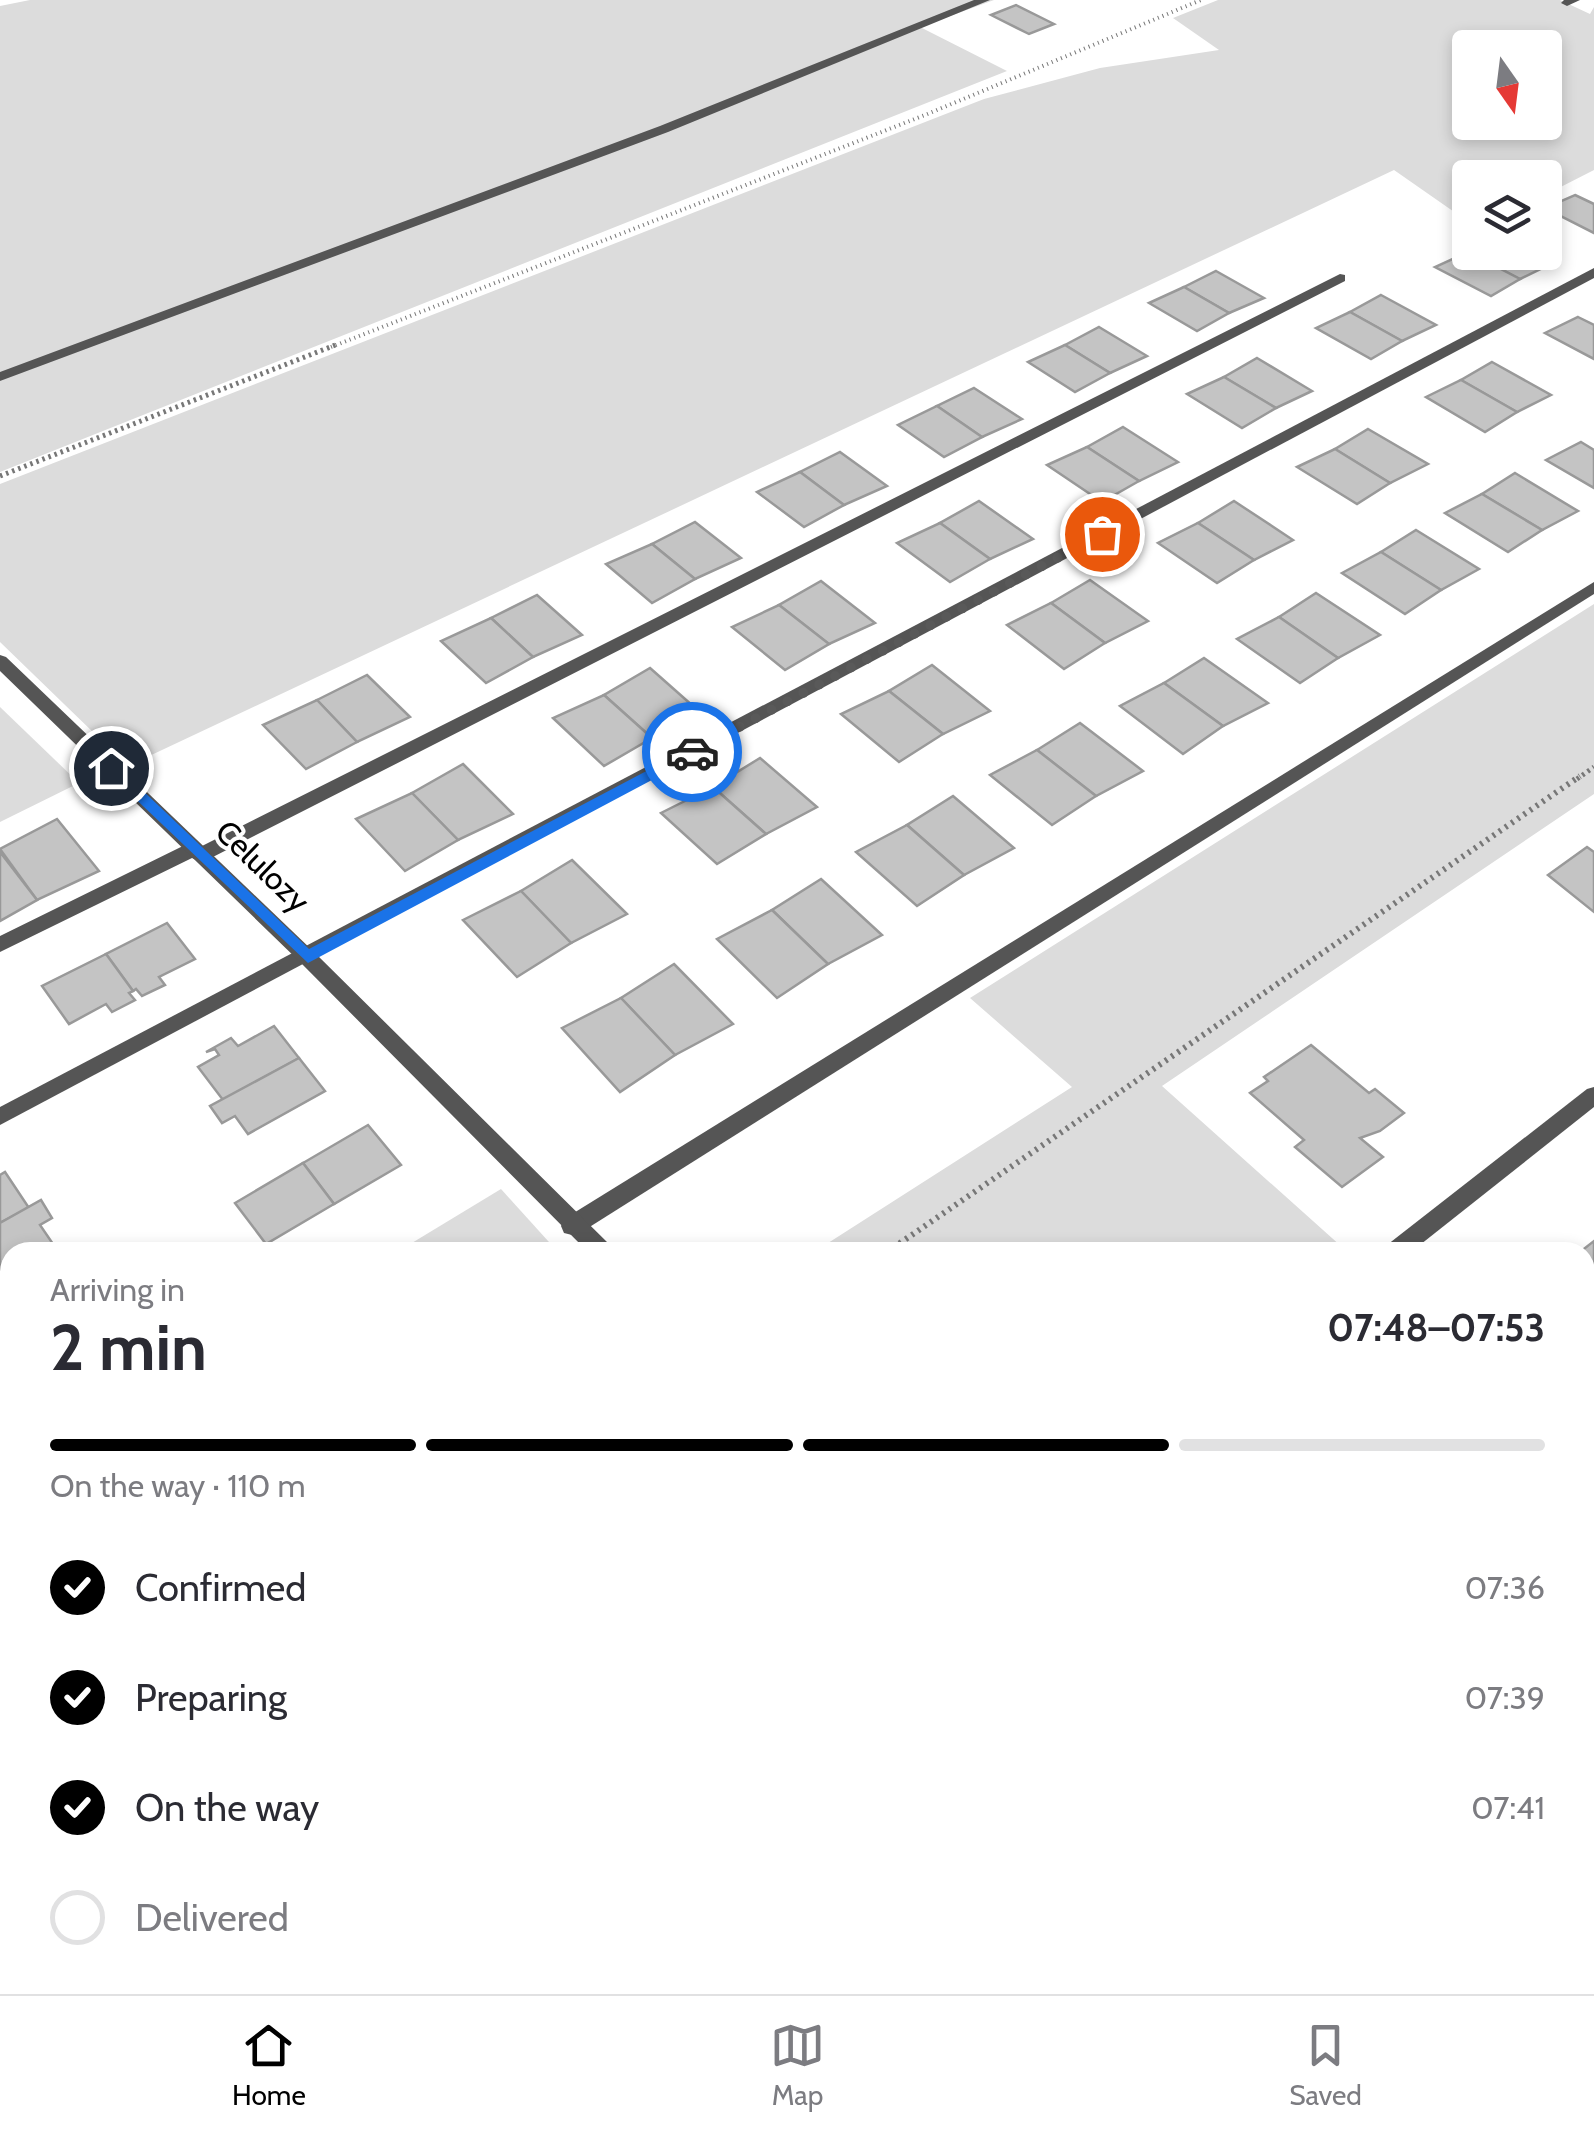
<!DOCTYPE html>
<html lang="en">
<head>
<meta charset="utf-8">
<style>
	body { margin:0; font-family:Cabin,sans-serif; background:#f2f2f3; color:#2b2b33; height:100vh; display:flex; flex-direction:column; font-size:38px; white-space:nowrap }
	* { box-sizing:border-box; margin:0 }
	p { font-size:32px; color:#7c7c81 }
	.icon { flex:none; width:55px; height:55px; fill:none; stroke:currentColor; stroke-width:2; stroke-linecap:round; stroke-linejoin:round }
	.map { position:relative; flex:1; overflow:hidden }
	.panel { position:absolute; left:0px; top:1242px; width:1595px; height:752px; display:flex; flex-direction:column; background:#fff; border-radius:30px 30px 0 0; box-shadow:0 5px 15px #0003 }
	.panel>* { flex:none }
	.needle { width:65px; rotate:166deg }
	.controls { position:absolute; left:1452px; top:30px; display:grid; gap:20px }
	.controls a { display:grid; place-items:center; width:110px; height:110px; border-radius:10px; background:#fff; box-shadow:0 5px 15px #0003; font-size:50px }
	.pin { position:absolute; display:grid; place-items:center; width:85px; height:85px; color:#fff; margin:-42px; border:5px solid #fff; border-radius:50%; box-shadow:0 2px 10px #0007 }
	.courier { position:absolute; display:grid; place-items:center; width:100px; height:100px; margin:-50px; border:8px solid #1a73e8; border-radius:50%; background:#fff; color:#222; box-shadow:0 2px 12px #0007 }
	.headline em { font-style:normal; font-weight:800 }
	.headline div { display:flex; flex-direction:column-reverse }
	.headline { display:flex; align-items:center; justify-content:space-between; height:170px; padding:0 50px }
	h1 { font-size:65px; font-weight:800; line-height:75px }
	.bar { display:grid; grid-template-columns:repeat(4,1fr); gap:15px 10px; align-content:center; height:120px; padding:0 50px }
	.bar i { height:12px; border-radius:8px; background:#e1e1e2 }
	.bar .active { background:#000 }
	.bar p { grid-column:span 4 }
	ol { padding:0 50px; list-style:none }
	li { display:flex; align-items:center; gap:30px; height:110px }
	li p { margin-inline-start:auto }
	li .icon { padding:10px; border-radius:50%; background:#000; color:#fff; stroke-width:4 }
	li:last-child { color:#7c7c81 }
	li i { width:55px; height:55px; border:5px solid #e1e1e2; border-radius:50% }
	.tabs { display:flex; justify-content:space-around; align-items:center; height:140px; border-top:2px solid #e1e1e2; background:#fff; font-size:28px; color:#7c7c81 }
	.tabs a { display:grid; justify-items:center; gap:5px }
	.tabs .active { color:#000 }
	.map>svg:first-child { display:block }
	.green { fill:#dcdcdc; fill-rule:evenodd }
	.building { fill:#c4c4c4; stroke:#999; stroke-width:2.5 }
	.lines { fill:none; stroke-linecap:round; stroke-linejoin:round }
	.path-far2 { stroke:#777; stroke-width:4; stroke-dasharray:1 4; stroke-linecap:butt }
	.path-far1 { stroke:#777; stroke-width:5; stroke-dasharray:2.5 4; stroke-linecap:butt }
	.path { stroke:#777; stroke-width:6; stroke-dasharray:2.5 5; stroke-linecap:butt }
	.lane { fill:#555; fill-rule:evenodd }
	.street { fill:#555; fill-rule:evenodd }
	.route { fill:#1a73e8 }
	.done { stroke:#595959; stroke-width:10; stroke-dasharray:0 18 }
	.labels { text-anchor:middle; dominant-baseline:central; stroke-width:8; stroke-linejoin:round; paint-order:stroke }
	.street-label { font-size:32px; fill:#000; stroke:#fff }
</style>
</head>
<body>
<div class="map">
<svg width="1594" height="1994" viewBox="0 0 1594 1994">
	<rect width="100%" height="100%" fill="#fff"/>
	<!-- green -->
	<g class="green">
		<path d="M30 0H994L920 27 1007 71 0 472V6Z"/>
		<path d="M1218 0H1560L1590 14 1594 7V170L1545 195V178H1470V223L1394 170 128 766 0 642V484L984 99 1100 68 1219 50 1173 18ZM1470 48H1545V122H1470Z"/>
		<path d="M1594 604V794L1162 1086 1342 1247 1335 1252H814L1072 1087 970 998Z"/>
		<path d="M0 707 79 783 0 822Z"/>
		<path d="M501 1189 558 1252H397Z"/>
		<path d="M10 1488V1608L0 1615V1494Z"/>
		<path d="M10 1874V1985H523L511 1994H0V1881Z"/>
		<path d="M1121 1985H1335L1344 1994H1111Z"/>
	</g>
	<!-- building -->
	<g class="building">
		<path d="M1016 5 1054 24 1029 34 991 15Z"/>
		<path d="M1575 195 1594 204V233L1545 208Z"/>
		<path d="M1468 252H1529L1551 264 1520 279Z"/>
		<path d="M1468 252 1520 279 1491 296 1435 267Z"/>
		<path d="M1216 271 1264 298 1229 313 1184 287Z"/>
		<path d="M1184 287 1229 313 1197 331 1149 303Z"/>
		<path d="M1381 295 1436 325 1402 341 1350 312Z"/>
		<path d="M1350 312 1402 341 1371 359 1316 328Z"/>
		<path d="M1578 317 1594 325V359L1545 333Z"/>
		<path d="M1099 327 1147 356 1110 373 1065 345Z"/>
		<path d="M1065 345 1110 373 1075 392 1028 362Z"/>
		<path d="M1257 358 1312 391 1276 408 1224 377Z"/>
		<path d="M1492 362 1551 395 1517 412 1461 380Z"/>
		<path d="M1224 377 1276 408 1242 428 1187 394Z"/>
		<path d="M1461 380 1517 412 1485 432 1426 397Z"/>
		<path d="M974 388 1022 419 982 437 937 406Z"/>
		<path d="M937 406 982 437 944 457 898 425Z"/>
		<path d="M1123 427 1178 462 1139 481 1087 447Z"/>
		<path d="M1368 429 1428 464 1390 483 1335 449Z"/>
		<path d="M1581 442 1594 450V488L1546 460Z"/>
		<path d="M1087 447 1139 481 1102 502 1047 465Z"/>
		<path d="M1335 449 1390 483 1357 504 1297 467Z"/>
		<path d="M840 452 887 486 844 505 800 472Z"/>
		<path d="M800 472 844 505 804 527 757 492Z"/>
		<path d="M1515 473 1578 511 1542 530 1482 494Z"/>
		<path d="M1482 494 1542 530 1508 552 1445 513Z"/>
		<path d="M979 501 1033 539 990 559 940 523Z"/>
		<path d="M1234 501 1293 540 1254 560 1198 523Z"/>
		<path d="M695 522 741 558 695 579 652 544Z"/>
		<path d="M940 523 990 559 950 582 897 543Z"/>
		<path d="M1198 523 1254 560 1217 583 1158 543Z"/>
		<path d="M1416 530 1479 569 1441 590 1381 552Z"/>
		<path d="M652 544 695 579 652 603 606 564Z"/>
		<path d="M1381 552 1441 590 1405 614 1342 573Z"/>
		<path d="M1090 580 1148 621 1105 643 1051 603Z"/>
		<path d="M821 581 875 623 829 644 779 605Z"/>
		<path d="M1316 593 1380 635 1338 658 1279 617Z"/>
		<path d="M537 595 582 635 533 657 491 618Z"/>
		<path d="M1051 603 1105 643 1064 669 1007 625Z"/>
		<path d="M779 605 829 644 785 670 732 627Z"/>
		<path d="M1279 617 1338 658 1300 683 1237 639Z"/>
		<path d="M491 618 533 657 486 683 441 641Z"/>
		<path d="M1204 658 1268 703 1223 726 1164 683Z"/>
		<path d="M932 665 990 711 943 734 889 691Z"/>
		<path d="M650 668 702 714 652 738 604 695Z"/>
		<path d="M367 675 410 717 357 742 317 700Z"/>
		<path d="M1164 683 1223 726 1183 754 1120 706Z"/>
		<path d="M889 691 943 734 899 762 841 714Z"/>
		<path d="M604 695 652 738 604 766 553 718Z"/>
		<path d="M317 700 357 742 306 769 263 725Z"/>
		<path d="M1080 723 1143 771 1096 796 1037 750Z"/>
		<path d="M1037 750 1096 796 1052 825 990 775Z"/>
		<path d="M760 758 817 807 766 834 713 787Z"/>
		<path d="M463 764 513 814 458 840 412 793Z"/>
		<path d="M713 787 766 834 717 864 661 813Z"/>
		<path d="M412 793 458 840 405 871 356 819Z"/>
		<path d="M953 796 1014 848 964 875 907 825Z"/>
		<path d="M57 819 99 871 37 900 0 849Z"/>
		<path d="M907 825 964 875 917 906 856 852Z"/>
		<path d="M1587 847 1594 852V912L1548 875Z"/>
		<path d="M0 852 37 900 0 921Z"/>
		<path d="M572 860 627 914 571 943 521 891Z"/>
		<path d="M821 879 882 935 828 964 772 910Z"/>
		<path d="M521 891 571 943 517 977 463 920Z"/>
		<path d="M772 910 828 964 777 998 717 939Z"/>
		<path d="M167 923 195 959 159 977 165 985 142 996 136 989 133 991 106 954Z"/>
		<path d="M106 954 133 991 129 993 135 1000 112 1012 106 1004 69 1024 42 986Z"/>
		<path d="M674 964 733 1024 675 1055 621 998Z"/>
		<path d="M621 998 675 1055 620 1092 562 1028Z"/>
		<path d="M274 1026 299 1058 223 1100 198 1067 219 1055 215 1049 206 1052 231 1038 238 1046Z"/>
		<path d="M1311 1045 1369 1093 1375 1089 1404 1113 1380 1131 1360 1138 1383 1157 1342 1187 1295 1147 1304 1140 1250 1093 1268 1081 1264 1077Z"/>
		<path d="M299 1058 325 1091 248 1134 235 1116 222 1123 210 1106Z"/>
		<path d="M368 1125 401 1165 334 1204 303 1163Z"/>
		<path d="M303 1163 334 1204 266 1244 235 1203Z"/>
		<path d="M5 1172 29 1208 0 1223V1175Z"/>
		<path d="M41 1200 52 1218 40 1225 53 1244 38 1252H10V1268L0 1274V1223Z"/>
		<path d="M1594 1241V1315L1585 1307V1252H1580Z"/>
		<path d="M1585 1307 1594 1315V1391L1590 1394 1585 1390Z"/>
		<path d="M10 1334V1395L0 1378V1340Z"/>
		<path d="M10 1653V1744L0 1751V1659Z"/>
		<path d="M1594 1800V1906L1585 1897V1809Z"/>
		<path d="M680 1985H778L784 1994H686Z"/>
		<path d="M778 1985H862L869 1994H784Z"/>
	</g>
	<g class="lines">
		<!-- path-far2 -->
		<path class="path-far2" d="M331 347 925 115 1201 0"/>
		<!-- path-far1 -->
		<g class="path-far1">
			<path d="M0 476 338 344"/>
			<path d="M1577 779 1594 767"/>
		</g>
		<!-- path -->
		<path class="path" d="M887 1252 1580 776"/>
		<!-- lane -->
		<g class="lane">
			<path d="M974 0H990L668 132 0 381V372L660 126Z"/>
			<path d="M1594 268V278L0 1125V1107Z"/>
			<path d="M1340 274 1345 275V281L207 860 200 862 192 858 0 952V936L187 844 194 842 202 846Z"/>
			<path d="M1594 582V594L580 1233 572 1235 564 1233 561 1226 564 1219Z"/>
			<path d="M1594 1087V1107L1411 1252H1384L1387 1245 1587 1089Z"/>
		</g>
		<!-- street -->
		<g class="street">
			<path d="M1564 0H1580L1567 6 1561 3Z"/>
			<path d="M0 655 6 657 314 952 610 1245 613 1252H588L300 962 0 671Z"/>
			<path d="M1047 1985H1081L1077 1994H1043Z"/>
			<path d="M1360 1985H1393L1397 1994H1364Z"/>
		</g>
	</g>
	<!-- route -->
	<path class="route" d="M692 747 697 749V756L308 963 103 768 116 765 309 949Z"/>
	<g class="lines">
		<!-- done -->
		<path class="done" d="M692 752 1102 534"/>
	</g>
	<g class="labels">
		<!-- street labels -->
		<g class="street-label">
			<text transform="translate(263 866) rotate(44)">Celulozy</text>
		</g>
	</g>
</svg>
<div class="controls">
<a><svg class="needle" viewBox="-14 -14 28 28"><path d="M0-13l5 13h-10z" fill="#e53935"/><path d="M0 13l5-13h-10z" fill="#7c7c81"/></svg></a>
<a><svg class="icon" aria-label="layers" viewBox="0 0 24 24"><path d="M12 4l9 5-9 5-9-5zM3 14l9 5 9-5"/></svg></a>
</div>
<div class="pin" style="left:1102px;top:534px;background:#ea580c"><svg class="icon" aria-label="bag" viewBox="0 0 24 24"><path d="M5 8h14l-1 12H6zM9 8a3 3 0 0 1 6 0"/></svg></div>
<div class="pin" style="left:111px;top:768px;background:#1f2937"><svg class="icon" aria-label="home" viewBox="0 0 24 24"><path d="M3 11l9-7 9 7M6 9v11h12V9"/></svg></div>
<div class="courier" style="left:692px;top:752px"><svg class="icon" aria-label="car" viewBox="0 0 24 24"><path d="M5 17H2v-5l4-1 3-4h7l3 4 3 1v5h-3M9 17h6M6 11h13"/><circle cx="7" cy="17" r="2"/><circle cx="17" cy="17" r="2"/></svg></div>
<section class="panel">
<div class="headline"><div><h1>2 min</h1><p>Arriving in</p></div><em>07:48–07:53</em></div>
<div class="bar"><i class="active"></i><i class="active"></i><i class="active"></i><i></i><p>On the way · 110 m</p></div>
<ol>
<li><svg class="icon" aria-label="check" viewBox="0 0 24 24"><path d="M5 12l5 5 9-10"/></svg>Confirmed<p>07:36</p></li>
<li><svg class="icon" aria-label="check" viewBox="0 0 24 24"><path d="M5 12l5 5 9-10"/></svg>Preparing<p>07:39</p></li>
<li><svg class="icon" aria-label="check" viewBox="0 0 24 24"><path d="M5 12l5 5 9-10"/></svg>On the way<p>07:41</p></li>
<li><i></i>Delivered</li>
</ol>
</section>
</div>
<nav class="tabs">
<a class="active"><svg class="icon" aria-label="home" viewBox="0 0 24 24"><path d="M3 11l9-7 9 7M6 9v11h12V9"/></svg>Home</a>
<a><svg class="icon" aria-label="map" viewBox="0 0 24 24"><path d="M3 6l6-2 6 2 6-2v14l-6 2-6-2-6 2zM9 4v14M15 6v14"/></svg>Map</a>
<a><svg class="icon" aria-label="saved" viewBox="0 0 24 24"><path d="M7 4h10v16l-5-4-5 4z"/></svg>Saved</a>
</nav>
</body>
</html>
